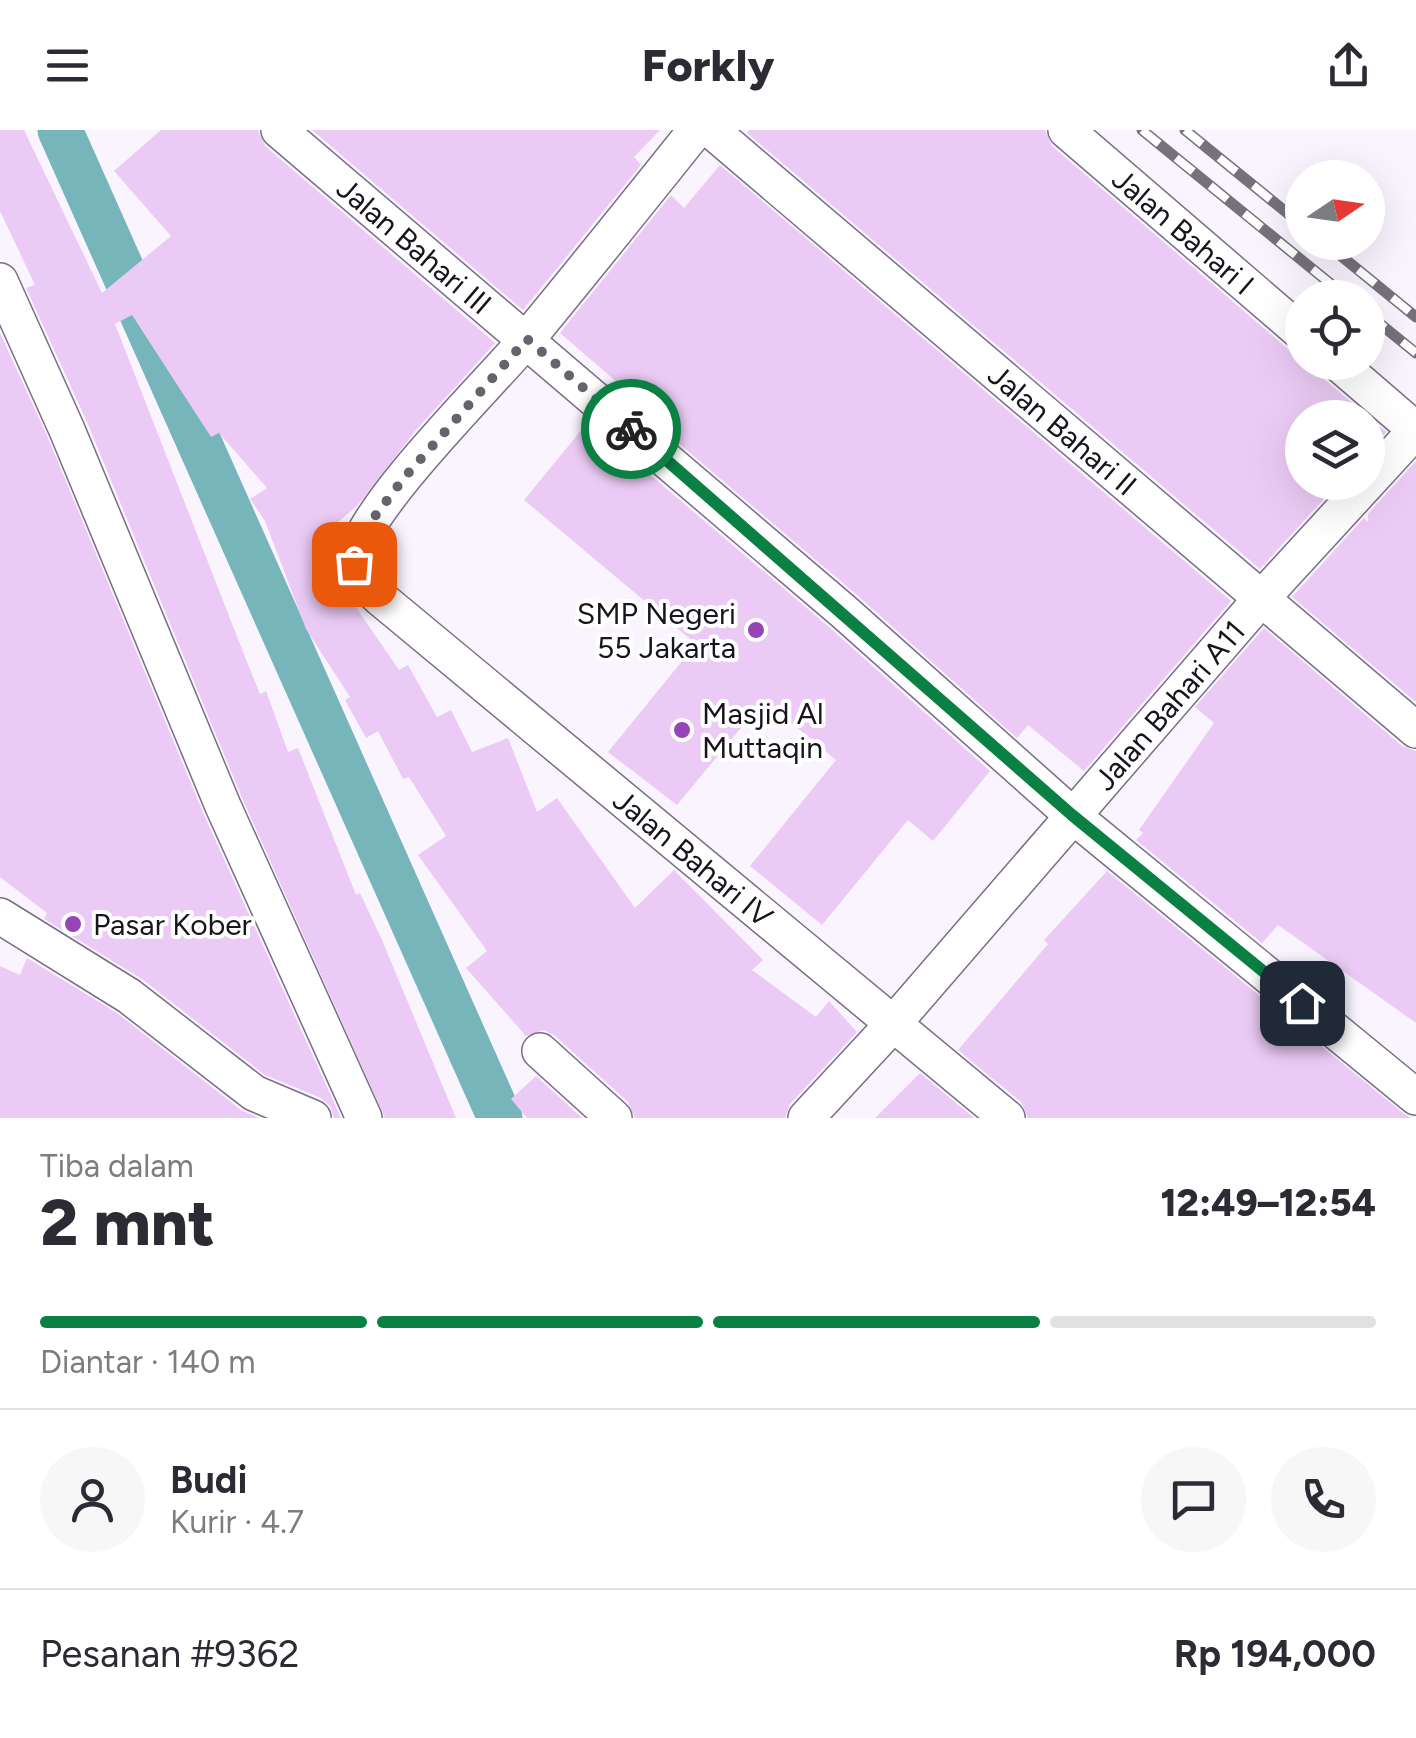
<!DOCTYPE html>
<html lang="id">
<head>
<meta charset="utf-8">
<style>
	body { margin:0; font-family:Figtree,sans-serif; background:#f7f7f7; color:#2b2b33; height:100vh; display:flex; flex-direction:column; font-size:38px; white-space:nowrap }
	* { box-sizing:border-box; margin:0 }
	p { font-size:32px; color:#7c7c81 }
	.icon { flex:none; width:55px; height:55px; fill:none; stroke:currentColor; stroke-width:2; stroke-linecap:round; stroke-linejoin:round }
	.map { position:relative; height:988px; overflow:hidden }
	.panel { display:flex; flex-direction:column; background:#fff; flex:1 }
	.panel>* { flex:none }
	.needle { width:65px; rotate:77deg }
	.buttons { position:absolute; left:1285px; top:30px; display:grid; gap:20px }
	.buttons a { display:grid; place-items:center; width:100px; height:100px; border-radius:50%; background:#fff; box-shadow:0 10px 40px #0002; font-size:50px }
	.pin { position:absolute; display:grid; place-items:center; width:85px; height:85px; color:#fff; margin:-42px; border-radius:20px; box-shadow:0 5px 15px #0006 }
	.courier { position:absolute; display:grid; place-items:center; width:100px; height:100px; margin:-50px; border:8px solid #0b8043; border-radius:50%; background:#fff; color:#222; box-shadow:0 2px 12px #0007 }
	.head em { font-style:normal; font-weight:800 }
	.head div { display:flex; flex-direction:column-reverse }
	.head { display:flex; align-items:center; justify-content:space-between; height:170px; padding:0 40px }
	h1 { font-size:65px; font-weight:800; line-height:75px }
	.bar { display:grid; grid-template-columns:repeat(4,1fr); gap:15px 10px; align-content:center; height:120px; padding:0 40px }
	.bar i { height:12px; border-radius:8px; background:#e1e1e2 }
	.bar .selected { background:#0b8043 }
	.bar p { grid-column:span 4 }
	.line { display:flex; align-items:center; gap:25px; padding:0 40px; border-top:2px solid #e1e1e2 }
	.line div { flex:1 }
	.round { display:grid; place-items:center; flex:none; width:105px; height:105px; border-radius:52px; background:#f7f7f7 }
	header { display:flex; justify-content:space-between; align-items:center; height:130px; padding:0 40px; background:#fff; font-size:45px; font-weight:800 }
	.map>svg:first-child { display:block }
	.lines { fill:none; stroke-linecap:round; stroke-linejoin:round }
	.canal { stroke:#76b6bb; stroke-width:45 }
	.building { fill:#ebcbf5 }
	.minor-casing { stroke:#796e83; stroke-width:38 }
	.minor { stroke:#fff; stroke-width:35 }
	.rail-casing { stroke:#76717a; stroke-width:11 }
	.rail { stroke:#fff; stroke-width:8; stroke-dasharray:22; stroke-linecap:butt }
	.done { stroke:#67626b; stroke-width:10; stroke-dasharray:0 18 }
	.route { stroke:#0b8043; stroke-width:12 }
	.poi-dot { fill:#9645b5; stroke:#fff; stroke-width:4 }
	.labels { text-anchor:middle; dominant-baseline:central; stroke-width:8; stroke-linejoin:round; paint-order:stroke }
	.street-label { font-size:30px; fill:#18141c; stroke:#fff }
	.poi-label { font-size:30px; fill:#18141c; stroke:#fff; text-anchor:start }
</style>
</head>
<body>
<header><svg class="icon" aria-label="menu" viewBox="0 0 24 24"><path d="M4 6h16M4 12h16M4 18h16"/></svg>Forkly<svg class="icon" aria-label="share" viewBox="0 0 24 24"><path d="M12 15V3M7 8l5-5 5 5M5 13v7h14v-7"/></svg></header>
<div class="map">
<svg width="1416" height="988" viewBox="0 0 1416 988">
	<rect width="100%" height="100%" fill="#f9f4fe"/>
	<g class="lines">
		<!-- canal -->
		<path class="canal" d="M60 0 500 988"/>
	</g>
	<!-- building -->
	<g class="building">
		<path d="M0 0H24L102 163 171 106 114 41 161 0H258L265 16 495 213 416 300 357 376 331 398 337 414 334 433 338 451 399 540 408 535 437 587 451 580 472 622 508 608 537 682 557 668 635 778 674 740 763 830 752 840 816 887 829 871 857 902 790 974 785 988H635L628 972 554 905 544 900 526 906 466 838 487 821 418 725 446 706 409 647 403 649 378 601 366 608 345 570 350 567 306 499 265 391 250 369 267 358 219 303 211 307 132 185 115 194 245 527 260 564 266 561 288 622 298 618 356 765 360 763 382 810 456 988H385L242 668 87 292 26 158 35 155 0 81Z"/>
		<path d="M312 0H660L634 27 641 35 523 180Z"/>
		<path d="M749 0H1045L1052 16 1288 219 1299 224 1302 232H1316L1323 248 1386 302 1368 321V288H1302V352H1322L1331 361 1260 439 747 3Z"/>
		<path d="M720 35 1231 471 1084 641 1028 595 1017 608 857 465 615 259 619 254 560 203 671 65 684 78Z"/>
		<path d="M0 203 48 308 204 685 341 988H334L330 976 321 968 265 945 142 849 44 789 47 783 0 747Z"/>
		<path d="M588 292 829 497 990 641 933 711 908 690 822 795 750 736 836 630 764 570 677 675 608 622 696 514 524 370Z"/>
		<path d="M1416 331V572L1292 467 1364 388 1368 392V384Z"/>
		<path d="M1264 498 1402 616 1416 621V893L1278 795 1262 813 1136 710 1143 703 1139 700 1214 593 1195 577Z"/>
		<path d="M1107 741 1403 983 1411 988H1028L1021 972 958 920 1048 814 1044 810Z"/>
		<path d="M27 828 117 883 241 980 259 988H0V836L20 845Z"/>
		<path d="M920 943 974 988H875Z"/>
		<path d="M536 946 582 988H527L511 969Z"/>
	</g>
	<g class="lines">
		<defs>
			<g id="minor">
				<path id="s1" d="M279 0 843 481 1072 685 1416 967"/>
				<path id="s2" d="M696 0C640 70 584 140 527 209 489 254 367 374 356 424 351 444 367 455 380 468L1007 988"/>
				<path id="s3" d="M711 0 1416 600"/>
				<path id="s4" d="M1066 0 1302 203"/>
				<path d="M0 151 67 300 223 676 364 988"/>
				<path d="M1337 232 1416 300"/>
				<path d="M0 786 129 866 254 963 313 988"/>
				<path d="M540 921 614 988"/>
				<path id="s5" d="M806 988 893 894 1260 470 1416 300"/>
			</g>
		</defs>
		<!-- minor casing -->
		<use href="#minor" class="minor-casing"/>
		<!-- minor -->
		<use href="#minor" class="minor"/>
		<defs>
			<g id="rail">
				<path d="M1142 0 1348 168"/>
				<path d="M1185 0 1302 95"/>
				<path d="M1324 112 1416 187"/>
				<path d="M1368 184 1416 223"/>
			</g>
		</defs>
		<!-- rail casing -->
		<use href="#rail" class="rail-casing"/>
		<!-- rail -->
		<use href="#rail" class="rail"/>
	</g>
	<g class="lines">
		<!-- done -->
		<path class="done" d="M354 434 366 398 404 348 527 209 631 299"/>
		<!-- route -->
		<path class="route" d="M631 299 1072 685 1302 873"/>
	</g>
	<!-- markers -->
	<g class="poi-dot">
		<circle cx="756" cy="500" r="10"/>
		<circle cx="682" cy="600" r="10"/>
		<circle cx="73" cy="794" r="10"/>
	</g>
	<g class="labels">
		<!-- street labels -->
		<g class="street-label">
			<text stroke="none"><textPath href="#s4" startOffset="155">Jalan Bahari I</textPath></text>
			<text stroke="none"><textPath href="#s1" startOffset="178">Jalan Bahari III</textPath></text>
			<text stroke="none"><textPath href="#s3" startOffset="462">Jalan Bahari II</textPath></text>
			<text stroke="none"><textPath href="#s5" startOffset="550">Jalan Bahari A11</textPath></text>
			<text stroke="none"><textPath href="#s2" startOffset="1005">Jalan Bahari IV</textPath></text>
		</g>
		<!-- poi labels -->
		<g class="poi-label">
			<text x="736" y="483" text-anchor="end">SMP Negeri<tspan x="736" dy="34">55 Jakarta</tspan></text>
			<text x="702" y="583">Masjid Al<tspan x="702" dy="34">Muttaqin</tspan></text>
			<text x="93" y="794">Pasar Kober</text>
		</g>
	</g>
</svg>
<div class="buttons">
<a><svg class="needle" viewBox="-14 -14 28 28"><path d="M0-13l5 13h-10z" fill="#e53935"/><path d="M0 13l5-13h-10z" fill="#7c7c81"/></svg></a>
<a><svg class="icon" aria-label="locate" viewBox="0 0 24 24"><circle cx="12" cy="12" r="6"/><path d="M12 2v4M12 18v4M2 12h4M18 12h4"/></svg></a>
<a><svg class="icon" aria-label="layers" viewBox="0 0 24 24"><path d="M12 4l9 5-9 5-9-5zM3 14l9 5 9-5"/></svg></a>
</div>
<div class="pin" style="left:354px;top:434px;background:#ea580c"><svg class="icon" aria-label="bag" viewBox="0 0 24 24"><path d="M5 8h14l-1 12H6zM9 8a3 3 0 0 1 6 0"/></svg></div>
<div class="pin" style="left:1302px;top:873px;background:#1f2937"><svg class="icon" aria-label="home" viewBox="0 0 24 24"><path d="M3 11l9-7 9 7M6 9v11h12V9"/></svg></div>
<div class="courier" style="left:631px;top:299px"><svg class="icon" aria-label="bike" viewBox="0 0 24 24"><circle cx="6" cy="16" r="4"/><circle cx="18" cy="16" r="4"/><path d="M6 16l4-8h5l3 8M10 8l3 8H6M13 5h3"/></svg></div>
</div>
<section class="panel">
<div class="head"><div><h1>2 mnt</h1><p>Tiba dalam</p></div><em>12:49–12:54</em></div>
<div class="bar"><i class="selected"></i><i class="selected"></i><i class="selected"></i><i></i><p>Diantar · 140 m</p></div>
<div class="line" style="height:180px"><a class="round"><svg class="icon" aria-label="person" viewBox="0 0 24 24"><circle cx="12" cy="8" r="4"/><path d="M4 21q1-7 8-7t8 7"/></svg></a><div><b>Budi</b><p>Kurir · 4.7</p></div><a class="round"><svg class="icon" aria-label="chat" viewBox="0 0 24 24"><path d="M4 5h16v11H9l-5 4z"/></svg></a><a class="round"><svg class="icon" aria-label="phone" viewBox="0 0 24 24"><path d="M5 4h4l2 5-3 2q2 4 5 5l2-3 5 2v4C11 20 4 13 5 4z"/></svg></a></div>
<div class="line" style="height:130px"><div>Pesanan #9362</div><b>Rp 194,000</b></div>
</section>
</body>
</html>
